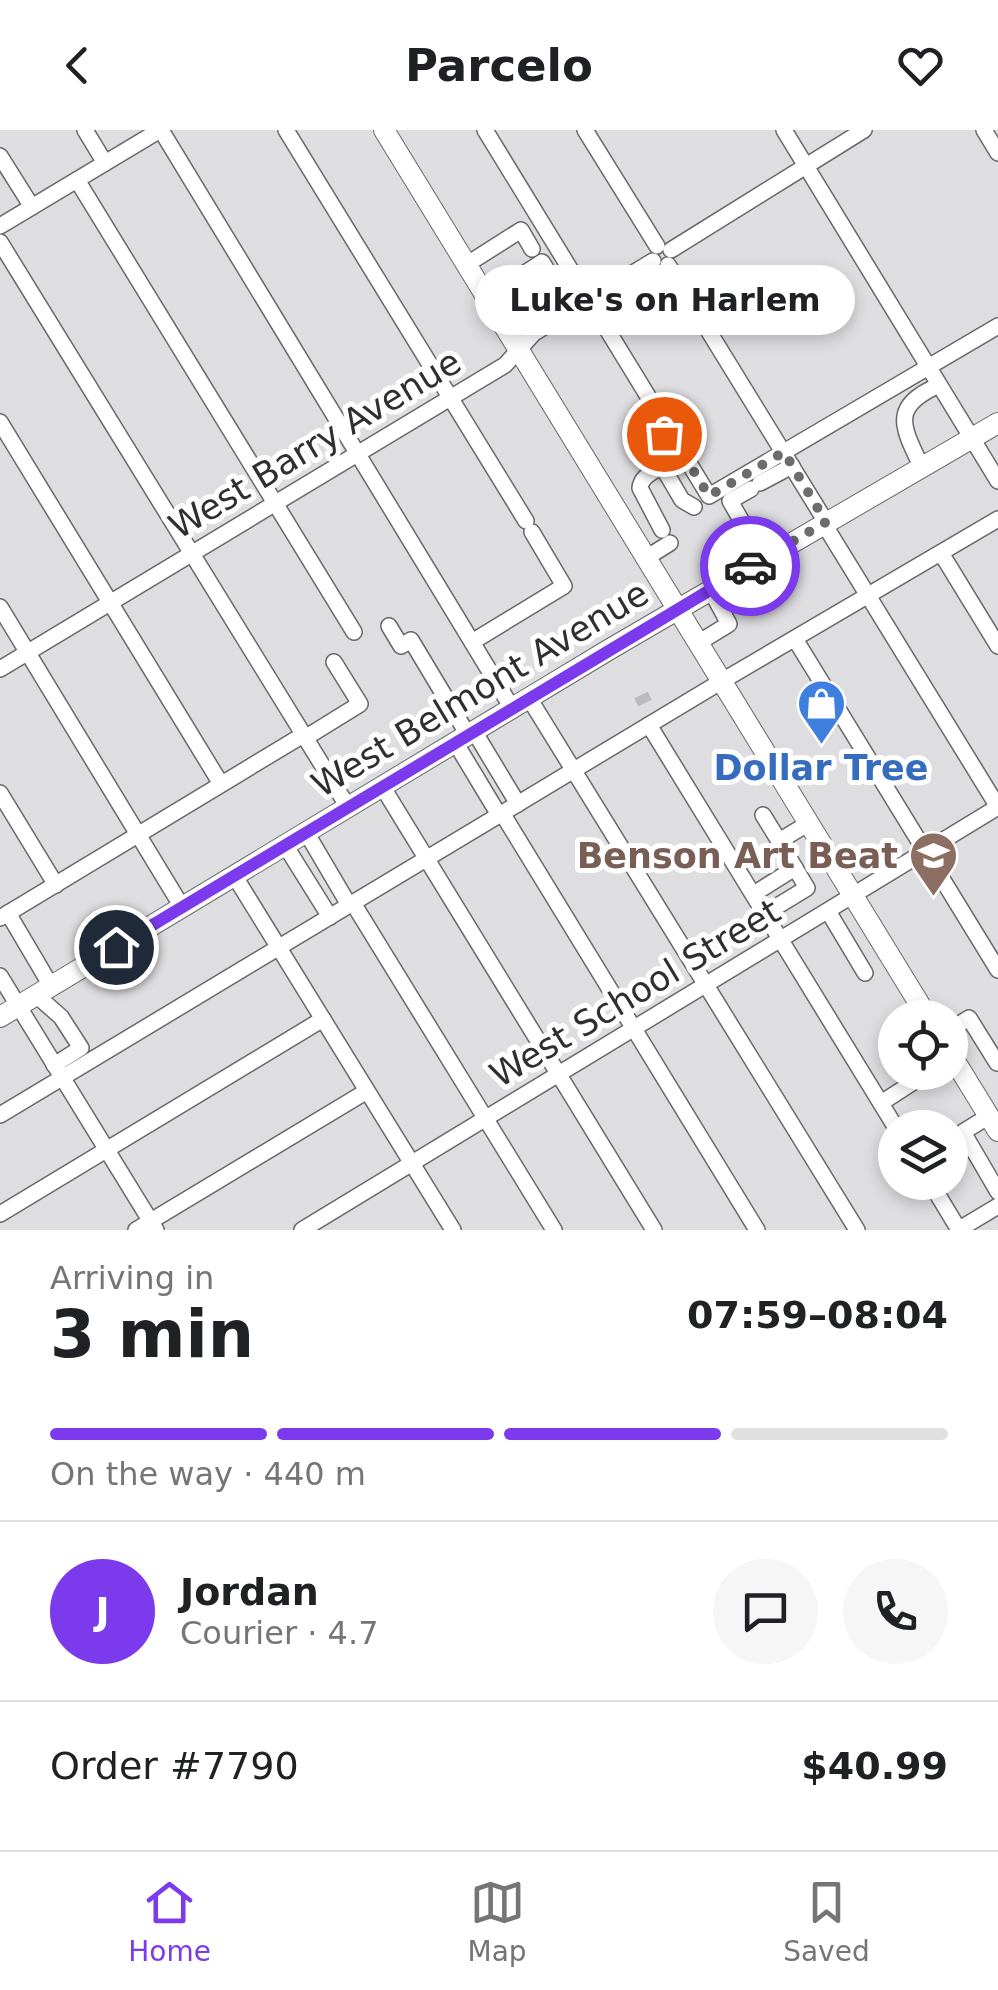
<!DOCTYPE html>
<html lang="en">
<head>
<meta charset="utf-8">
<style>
	body { margin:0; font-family:"DejaVu Sans",sans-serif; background:#f6f6f6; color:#202124; height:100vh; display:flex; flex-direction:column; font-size:38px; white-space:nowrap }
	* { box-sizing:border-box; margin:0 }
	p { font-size:32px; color:#757577 }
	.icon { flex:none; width:55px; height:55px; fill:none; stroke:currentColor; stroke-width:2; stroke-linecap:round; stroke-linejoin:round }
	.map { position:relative; height:1100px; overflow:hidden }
	.side { display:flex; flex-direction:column; background:#fff; flex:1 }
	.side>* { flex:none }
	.fabs { position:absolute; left:878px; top:870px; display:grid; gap:20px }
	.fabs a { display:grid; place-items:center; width:90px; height:90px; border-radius:50%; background:#fff; box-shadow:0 5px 15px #0003; font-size:50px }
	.pin { position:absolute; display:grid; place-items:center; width:85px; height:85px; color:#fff; margin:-42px; border:5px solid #fff; border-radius:50%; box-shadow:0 2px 10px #0007 }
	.courier { position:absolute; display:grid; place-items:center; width:100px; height:100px; margin:-50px; border:8px solid #7c3aed; border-radius:50%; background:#fff; color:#222; box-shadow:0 2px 12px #0007 }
	.bubble { position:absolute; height:70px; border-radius:35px; background:#fff; box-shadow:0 5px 15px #0003; font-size:32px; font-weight:800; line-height:70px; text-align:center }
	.overview em { font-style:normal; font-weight:800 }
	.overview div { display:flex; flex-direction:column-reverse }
	.overview { display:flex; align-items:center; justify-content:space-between; height:170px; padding:0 50px }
	h1 { font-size:65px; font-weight:800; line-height:75px }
	.bar { display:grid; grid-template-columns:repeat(4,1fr); gap:15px 10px; align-content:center; height:120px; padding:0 50px }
	.bar i { height:12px; border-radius:8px; background:#e0e0e0 }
	.bar .selected { background:#7c3aed }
	.bar p { grid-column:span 4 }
	.line { display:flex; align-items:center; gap:25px; padding:0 50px; border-top:2px solid #e0e0e0 }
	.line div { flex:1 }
	.round { display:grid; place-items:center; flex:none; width:105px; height:105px; border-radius:52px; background:#f6f6f6 }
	header { display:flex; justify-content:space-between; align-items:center; height:130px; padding:0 50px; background:#fff; font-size:45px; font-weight:800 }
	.dock { display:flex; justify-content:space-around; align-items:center; height:140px; border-top:2px solid #e0e0e0; background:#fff; font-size:28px; color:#757577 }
	.dock a { display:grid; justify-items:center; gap:5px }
	.dock .selected { color:#7c3aed }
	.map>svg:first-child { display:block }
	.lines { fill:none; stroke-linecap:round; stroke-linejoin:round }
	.minor-tunnel { stroke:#bbbbbd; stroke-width:15; stroke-dasharray:15 8; stroke-linecap:butt }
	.minor-casing { stroke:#676869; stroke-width:18 }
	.major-casing { stroke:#676869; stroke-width:22 }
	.minor { stroke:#fff; stroke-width:15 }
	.major { stroke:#fff; stroke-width:20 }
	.done { stroke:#6c6c6d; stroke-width:10; stroke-dasharray:0 18 }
	.route { stroke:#7c3aed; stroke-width:12 }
	.labels { text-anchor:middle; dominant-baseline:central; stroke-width:10; stroke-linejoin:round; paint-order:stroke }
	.street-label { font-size:35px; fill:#2e2f2f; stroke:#fff }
	.shop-label { font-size:35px; font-weight:bold; fill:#366cbe; stroke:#fff }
	.education-label { font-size:35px; font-weight:bold; fill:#785e54; stroke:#fff; text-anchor:end }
</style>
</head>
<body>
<header><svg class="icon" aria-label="back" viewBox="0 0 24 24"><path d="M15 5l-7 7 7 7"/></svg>Parcelo<svg class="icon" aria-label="heart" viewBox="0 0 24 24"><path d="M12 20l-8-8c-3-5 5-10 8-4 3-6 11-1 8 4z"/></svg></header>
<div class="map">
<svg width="998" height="1100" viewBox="0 0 998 1100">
	<rect width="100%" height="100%" fill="#dedee0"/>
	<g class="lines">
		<!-- minor-tunnel -->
		<path class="minor-tunnel" d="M641 565 645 573"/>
		<defs>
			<g id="minor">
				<path d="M85 0 105 33"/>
				<path d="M161 0 512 578"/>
				<path d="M286 0 526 391"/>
				<path d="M485 0 709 366 998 196"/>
				<path d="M585 0 657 116"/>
				<path d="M784 0 998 351"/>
				<path d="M984 0 998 23"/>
				<path d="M0 26 32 77"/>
				<path d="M77 50 354 502"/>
				<path d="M0 96 160 0"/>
				<path d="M0 112 348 677"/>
				<path d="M671 120 864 0"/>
				<path d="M466 135 521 100 532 119"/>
				<path d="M668 135 826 392"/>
				<path d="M522 145 542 132 571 180"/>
				<path d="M486 167 511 151"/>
				<path d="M0 292 221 654"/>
				<path d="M922 338C902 296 890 277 939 255"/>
				<path d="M760 353 792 336"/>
				<path d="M751 359 730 371 763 428"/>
				<path d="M662 400 640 358C641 348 649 344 657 339L665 341 682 370 694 377"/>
				<path d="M716 414 734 445"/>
				<path d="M941 423 998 516"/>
				<path d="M646 428 670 413"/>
				<path d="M0 477 182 777"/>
				<path d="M389 496 401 516 411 510 468 605"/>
				<path d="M795 509 998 840"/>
				<path d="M472 512 564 456 532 402"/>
				<path d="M698 513 729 494 710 459"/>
				<path d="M0 539 505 235 534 203 653 131"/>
				<path d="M529 568 857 1100"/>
				<path d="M649 595 896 998"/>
				<path d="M474 601 518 674"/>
				<path d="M305 608 360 574 334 532"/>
				<path d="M455 612 499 685"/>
				<path d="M382 656 654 1100"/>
				<path d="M0 663 56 755"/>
				<path d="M502 683 757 1100"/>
				<path d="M763 685 779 711 809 693"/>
				<path d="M306 702 349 775"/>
				<path d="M285 715 330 787"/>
				<path d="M234 745 453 1100"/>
				<path d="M760 760 795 738"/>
				<path d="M353 773 554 1100"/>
				<path d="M771 780 807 758 779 711"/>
				<path d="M828 781 865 843"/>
				<path d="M8 783 51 856"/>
				<path d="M0 788 303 605"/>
				<path d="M0 846 156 1100"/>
				<path d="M36 865 61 887 81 918 54 935"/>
				<path d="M950 900 969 888 997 933"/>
				<path d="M881 973 929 942"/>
				<path d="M0 985 722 551 998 389"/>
				<path d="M989 986 963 1002 998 1062"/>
				<path d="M930 1052 959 1100"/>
				<path d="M0 1084 323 889"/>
				<path d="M136 1100 367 961"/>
				<path d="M302 1100 998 677 824 394"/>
				<path d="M958 1100 998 1076"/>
			</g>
			<g id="major">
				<path d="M384 0 928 888"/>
				<path d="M0 887 610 519 998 293"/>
				<path d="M950 923 998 1001"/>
			</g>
		</defs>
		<!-- minor casing -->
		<use href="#minor" class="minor-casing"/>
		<!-- major casing -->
		<use href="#major" class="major-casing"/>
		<!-- minor -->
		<use href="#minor" class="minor"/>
		<!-- major -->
		<use href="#major" class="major"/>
	</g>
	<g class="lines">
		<!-- done -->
		<path class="done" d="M664 304 669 301 709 366 784 322 826 392 750 436"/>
		<!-- route -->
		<path class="route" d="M116 817 750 436"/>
	</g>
	<!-- icons -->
	<defs>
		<symbol id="shop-pin" viewBox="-11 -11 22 30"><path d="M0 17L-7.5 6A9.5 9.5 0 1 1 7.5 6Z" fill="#3f7fe0" stroke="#fff"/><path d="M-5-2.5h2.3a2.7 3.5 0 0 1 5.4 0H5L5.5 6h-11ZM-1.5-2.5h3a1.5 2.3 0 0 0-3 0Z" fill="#fff"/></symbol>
		<symbol id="school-pin" viewBox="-11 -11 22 30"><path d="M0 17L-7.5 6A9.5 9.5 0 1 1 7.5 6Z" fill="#8d6e63" stroke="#fff"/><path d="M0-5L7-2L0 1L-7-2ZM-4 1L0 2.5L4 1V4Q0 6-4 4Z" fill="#fff"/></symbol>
	</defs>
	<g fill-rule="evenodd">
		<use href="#shop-pin" x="794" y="546" width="55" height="75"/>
		<use href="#school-pin" x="906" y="698" width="55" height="75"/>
	</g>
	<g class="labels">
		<!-- street labels -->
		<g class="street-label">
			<text transform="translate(315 314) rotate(-31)">West Barry Avenue</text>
			<text transform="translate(480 559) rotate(-31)">West Belmont Avenue</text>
			<text transform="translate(635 863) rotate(-31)">West School Street</text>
		</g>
		<!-- shop labels -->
		<g class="shop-label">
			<text x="821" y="638">Dollar Tree</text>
		</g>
		<!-- education labels -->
		<g class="education-label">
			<text x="898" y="726">Benson Art Beat</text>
		</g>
	</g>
</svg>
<div class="fabs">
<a><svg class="icon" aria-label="locate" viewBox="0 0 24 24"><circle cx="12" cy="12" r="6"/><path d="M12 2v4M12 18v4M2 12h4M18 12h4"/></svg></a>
<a><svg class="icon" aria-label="layers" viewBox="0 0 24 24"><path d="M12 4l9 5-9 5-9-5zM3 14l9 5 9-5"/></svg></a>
</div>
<div class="pin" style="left:664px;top:304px;background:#ea580c"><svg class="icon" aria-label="bag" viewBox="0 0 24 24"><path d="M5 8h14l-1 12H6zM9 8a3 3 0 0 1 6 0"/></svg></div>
<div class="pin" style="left:116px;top:817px;background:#1f2937"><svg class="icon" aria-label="home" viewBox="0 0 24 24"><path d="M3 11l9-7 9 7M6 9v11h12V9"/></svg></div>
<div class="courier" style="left:750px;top:436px"><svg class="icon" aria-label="car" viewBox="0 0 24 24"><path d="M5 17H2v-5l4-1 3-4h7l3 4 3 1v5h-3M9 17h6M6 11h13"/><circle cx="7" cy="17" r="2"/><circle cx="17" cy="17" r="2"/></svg></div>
<div class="bubble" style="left:475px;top:135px;width:380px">Luke's on Harlem</div>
</div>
<section class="side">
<div class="overview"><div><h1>3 min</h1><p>Arriving in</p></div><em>07:59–08:04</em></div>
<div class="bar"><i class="selected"></i><i class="selected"></i><i class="selected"></i><i></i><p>On the way · 440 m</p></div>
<div class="line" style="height:180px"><b class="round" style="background:#7c3aed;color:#fff">J</b><div><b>Jordan</b><p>Courier · 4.7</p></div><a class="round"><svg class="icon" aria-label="chat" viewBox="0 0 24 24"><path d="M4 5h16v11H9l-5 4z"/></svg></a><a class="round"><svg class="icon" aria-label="phone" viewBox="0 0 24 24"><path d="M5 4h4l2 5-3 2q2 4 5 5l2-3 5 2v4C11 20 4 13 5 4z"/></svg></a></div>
<div class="line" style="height:130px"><div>Order #7790</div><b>$40.99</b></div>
</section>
<nav class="dock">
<a class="selected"><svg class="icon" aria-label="home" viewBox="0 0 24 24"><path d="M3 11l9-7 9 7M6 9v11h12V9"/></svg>Home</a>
<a><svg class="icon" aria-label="map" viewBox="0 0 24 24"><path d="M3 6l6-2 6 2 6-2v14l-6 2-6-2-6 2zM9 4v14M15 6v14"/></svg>Map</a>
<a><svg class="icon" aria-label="saved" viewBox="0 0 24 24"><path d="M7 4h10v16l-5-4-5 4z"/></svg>Saved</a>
</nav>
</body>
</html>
